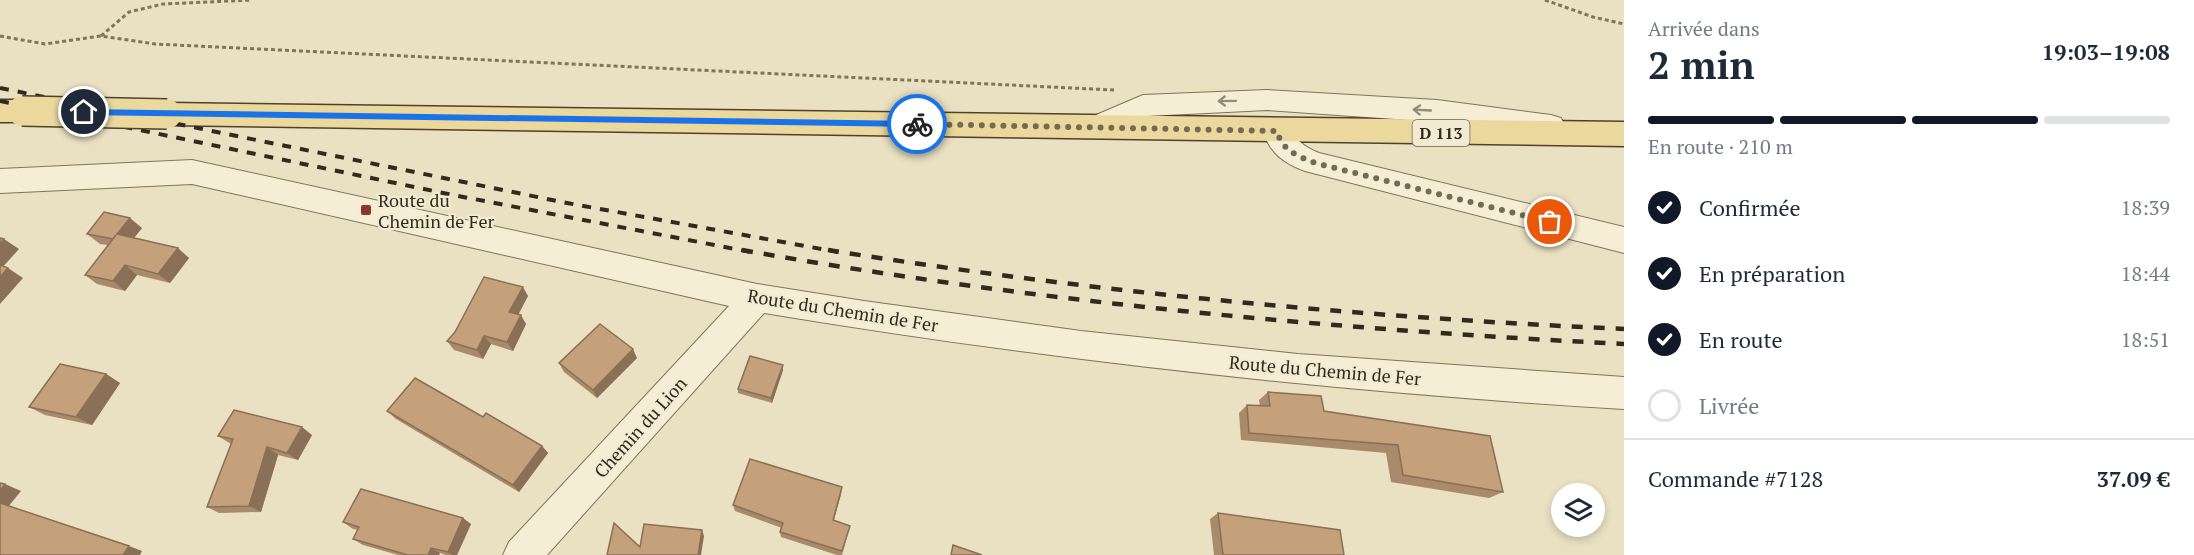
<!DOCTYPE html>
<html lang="fr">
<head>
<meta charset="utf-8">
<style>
	body { margin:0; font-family:"PT Serif",serif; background:#f6f6f7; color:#1f2937; height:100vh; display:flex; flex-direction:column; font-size:22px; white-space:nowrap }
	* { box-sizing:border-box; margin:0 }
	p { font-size:20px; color:#747a83 }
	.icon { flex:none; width:33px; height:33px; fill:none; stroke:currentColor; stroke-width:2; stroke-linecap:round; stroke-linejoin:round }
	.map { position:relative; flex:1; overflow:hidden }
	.details { display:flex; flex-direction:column; background:#fff; width:570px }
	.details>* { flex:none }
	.fabs { position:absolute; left:1551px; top:483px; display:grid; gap:12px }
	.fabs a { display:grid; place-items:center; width:54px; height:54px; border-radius:50%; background:#fff; box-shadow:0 3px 9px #0003; font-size:30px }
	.pin { position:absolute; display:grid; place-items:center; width:51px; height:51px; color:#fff; margin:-26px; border:3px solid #fff; border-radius:50%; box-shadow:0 2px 6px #0007 }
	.courier { position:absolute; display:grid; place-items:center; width:60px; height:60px; margin:-30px; border:4px solid #1a73e8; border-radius:50%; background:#fff; color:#222; box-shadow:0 2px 8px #0007 }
	.head em { font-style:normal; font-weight:800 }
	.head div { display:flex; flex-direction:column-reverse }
	.head { display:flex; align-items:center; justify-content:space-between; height:102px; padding:0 24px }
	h1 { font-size:39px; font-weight:800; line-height:45px }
	.bar { display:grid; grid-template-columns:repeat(4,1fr); gap:9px 6px; align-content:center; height:72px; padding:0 24px }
	.bar i { height:8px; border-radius:4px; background:#e0e1e3 }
	.bar .on { background:#111827 }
	.bar p { grid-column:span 4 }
	.line { display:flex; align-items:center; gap:15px; padding:0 24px; border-top:2px solid #e0e1e3 }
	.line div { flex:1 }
	ol { padding:0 24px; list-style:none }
	li { display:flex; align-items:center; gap:18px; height:66px }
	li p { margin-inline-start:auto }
	li .icon { padding:6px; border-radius:50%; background:#111827; color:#fff; stroke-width:4 }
	li:last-child { color:#747a83 }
	li i { width:33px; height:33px; border:3px solid #e0e1e3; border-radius:50% }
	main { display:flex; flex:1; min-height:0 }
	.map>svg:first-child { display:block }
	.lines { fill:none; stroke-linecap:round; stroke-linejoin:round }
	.minor-casing { stroke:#82735b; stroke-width:2 }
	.major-casing { stroke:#50412f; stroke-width:3 }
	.path { stroke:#82735b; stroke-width:3; stroke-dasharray:4 3; stroke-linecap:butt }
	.minor { fill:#f5eed4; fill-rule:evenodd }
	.major { fill:#ead89d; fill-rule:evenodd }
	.rail-far1 { stroke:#332a1e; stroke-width:4; stroke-dasharray:9 9; stroke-linecap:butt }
	.rail { stroke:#332a1e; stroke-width:4.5; stroke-dasharray:11 11; stroke-linecap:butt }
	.major-bridge-casing { stroke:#50412f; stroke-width:32; stroke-linecap:butt }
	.major-bridge { stroke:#ead89d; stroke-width:29 }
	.wall { fill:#a98a6a }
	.shaded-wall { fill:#897056 }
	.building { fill:#c4a07b; stroke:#897056; stroke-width:1.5 }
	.oneway { stroke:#948c79 }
	.route { fill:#1a73e8 }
	.done { stroke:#736a57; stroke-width:6; stroke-dasharray:0 10.8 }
	.poi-dot { fill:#8b3730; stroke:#f2ebd1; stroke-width:2 }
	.labels { text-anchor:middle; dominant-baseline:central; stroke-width:4.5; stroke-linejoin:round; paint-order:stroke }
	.shield { fill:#f2ebd1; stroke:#6c6454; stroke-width:1.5 }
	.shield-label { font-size:16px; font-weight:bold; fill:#332a1e }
	.poi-label { font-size:18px; fill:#332a1e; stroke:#f2ebd1; text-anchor:start }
	.street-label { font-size:18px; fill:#332a1e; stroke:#f2ebd1 }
</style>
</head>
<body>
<main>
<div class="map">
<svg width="1624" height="555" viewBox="0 0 1624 555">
	<rect width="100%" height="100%" fill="#e9e1c2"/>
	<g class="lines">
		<defs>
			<g id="minor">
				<path d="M1267 90 1437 100 1551 115 1561 118 1565 126 1561 134 1551 137 1437 122 1267 110 1147 116 1099 137 1089 134 1085 126 1089 118 1143 95Z"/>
				<path d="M1277 120 1287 123C1295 139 1302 146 1319 153L1624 227V253L1305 171C1283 163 1270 153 1263 131L1267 123Z"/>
				<path d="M192 160 757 284 864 301 1081 331 1298 354 1624 377V409C1335 392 1049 360 764 313L547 555H503L509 542 729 306 192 184 0 193V169Z"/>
			</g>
			<g id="major">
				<path d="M0 100H22L32 103 37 111 32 119 22 122H0Z"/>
				<path d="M167 103 1624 122V146L167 125 157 122 152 114 157 106Z"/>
			</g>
		</defs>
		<!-- minor casing -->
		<use href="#minor" class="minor-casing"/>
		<!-- major casing -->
		<use href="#major" class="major-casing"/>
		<!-- path -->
		<g class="path">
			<path d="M1545 0 1593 17 1624 24"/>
			<path d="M0 36 45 44 101 36 155 44 1114 90"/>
			<path d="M101 36 129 12 163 4 252 0"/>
		</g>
		<!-- minor -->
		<use href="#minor" class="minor"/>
		<!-- major -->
		<use href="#major" class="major"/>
		<!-- rail-far1 -->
		<g class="rail-far1">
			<path d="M0 88 567 203 838 252"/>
			<path d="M0 101 453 195 751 252"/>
		</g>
		<!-- rail -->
		<g class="rail">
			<path d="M742 250C1034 302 1328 329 1624 344"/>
			<path d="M828 250C1092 292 1357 317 1624 329"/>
		</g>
		<defs>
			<path id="major-bridge" d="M22 111 167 114"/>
		</defs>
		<!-- major-bridge casing -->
		<use href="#major-bridge" class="major-bridge-casing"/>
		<!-- major-bridge -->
		<use href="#major-bridge" class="major-bridge"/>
	</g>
	<!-- wall -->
	<g class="wall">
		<path d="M142 228 134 238 189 258 170 283 137 275 125 291 97 284 85 275 108 245 100 244 87 234Z"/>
		<path d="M528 296 518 314 526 324 513 351 491 344 483 359 454 350 447 341Z"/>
		<path d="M637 358 597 398 564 372 559 363Z"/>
		<path d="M783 370 772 403 738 393V389Z"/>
		<path d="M106 374 120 383 92 425 45 415 29 407Z"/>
		<path d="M1268 392 1324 411 1503 492 1489 498 1391 482 1386 453 1241 440 1239 413 1247 405 1260 406 1259 400Z"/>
		<path d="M387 411 483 417 542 446 548 453 519 492 396 419Z"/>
		<path d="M312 435 298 460 278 455 261 512 219 513 207 507 231 444 218 436Z"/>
		<path d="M842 487 841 494 834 520 850 526 842 555H837L781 537 780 532 782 528 735 511 733 505Z"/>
		<path d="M1218 513 1344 555H1214L1210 519Z"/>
		<path d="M343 522 471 524 457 555H446L440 553 439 555H398L363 545 353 539 358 530 353 529Z"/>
	</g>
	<!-- shaded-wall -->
	<g class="shaded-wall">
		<path d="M130 218 142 228 129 244 117 234Z"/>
		<path d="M4 239 19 249 0 270V244Z"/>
		<path d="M178 248 189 258 170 283 158 274Z"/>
		<path d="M125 265 137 275 125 291 113 281Z"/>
		<path d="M8 268 23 278 0 304V277Z"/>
		<path d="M523 287 528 296 515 321 509 312Z"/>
		<path d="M521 315 526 324 513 351 507 342Z"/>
		<path d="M484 336 491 344 483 359 477 350Z"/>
		<path d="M633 349 637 358 597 398 593 390Z"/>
		<path d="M783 365V370L772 403 771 398Z"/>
		<path d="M106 374 120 383 92 425 76 417Z"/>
		<path d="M302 427 312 435 298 460 287 453Z"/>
		<path d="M542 446 548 453 519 492 513 485Z"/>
		<path d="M267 447 278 455 261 512 249 506Z"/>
		<path d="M5 484 21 491 8 507 0 504V491Z"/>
		<path d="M842 487 841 494 832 526 833 520Z"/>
		<path d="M463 518 471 524 457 555H452L448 552Z"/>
		<path d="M702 530 704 536 701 555H698Z"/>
		<path d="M129 546 142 551 140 555H123Z"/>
		<path d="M431 548 440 553 439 555H428Z"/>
	</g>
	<!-- building -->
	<g class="building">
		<path d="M104 212 130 218 117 234 178 248 158 274 125 265 113 281 85 275 116 235 113 239 87 234Z"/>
		<path d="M0 238 4 239 0 244Z"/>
		<path d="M0 265 8 268 0 277Z"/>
		<path d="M484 277 523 287 509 312 521 315 507 342 484 336 477 350 447 341 455 332Z"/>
		<path d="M600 324 633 349 593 390 559 363Z"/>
		<path d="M750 356 783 365 771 398 738 389Z"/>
		<path d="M60 364 106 374 76 417 29 407Z"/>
		<path d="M415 378 483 417 486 413 542 446 513 485 387 411Z"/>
		<path d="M1268 392 1321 396 1324 411 1490 436 1503 492 1403 475 1398 445 1249 433 1247 405 1270 406Z"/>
		<path d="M234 410 302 427 287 453 267 447 249 506 207 507 233 439 218 436Z"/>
		<path d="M750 459 842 487 833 520 850 526 842 551 780 532 783 523 733 505Z"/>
		<path d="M0 483 5 484 0 491Z"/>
		<path d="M361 489 463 518 448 552 431 548 428 555H408L353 539 359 527 343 522Z"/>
		<path d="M0 503 129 546 123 555H0Z"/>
		<path d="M1218 513 1340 530 1344 555H1223Z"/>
		<path d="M614 523 640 547 644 524 702 530 698 555H607Z"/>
		<path d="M953 545 982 555H951Z"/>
	</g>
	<!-- one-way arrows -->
	<defs><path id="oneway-shaft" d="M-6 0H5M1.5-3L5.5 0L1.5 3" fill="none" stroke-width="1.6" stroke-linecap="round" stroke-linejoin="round" transform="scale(1.5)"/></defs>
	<g class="oneway">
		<use href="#oneway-shaft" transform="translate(1227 101) rotate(179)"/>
		<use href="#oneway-shaft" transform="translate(1422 110) rotate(-177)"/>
	</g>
	<!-- route -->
	<path class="route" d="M84 109 917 121 921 124 917 127 84 115 80 112Z"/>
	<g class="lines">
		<!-- done -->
		<path class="done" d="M917 124 1277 131C1282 151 1298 156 1315 163L1550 222"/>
	</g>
	<!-- markers -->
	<rect class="poi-dot" x="360" y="204" width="12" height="12" rx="3"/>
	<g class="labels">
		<!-- shield labels -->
		<rect class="shield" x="1412.5" y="120" width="57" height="26" rx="4.5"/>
		<g class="shield-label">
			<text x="1441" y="133">D 113</text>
		</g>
		<!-- poi labels -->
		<g class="poi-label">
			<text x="378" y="200">Route du<tspan x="378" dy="21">Chemin de Fer</tspan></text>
		</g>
		<!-- street labels -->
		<g class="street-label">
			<text transform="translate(843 310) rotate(9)">Route du Chemin de Fer</text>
			<text transform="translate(1325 370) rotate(5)">Route du Chemin de Fer</text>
			<text transform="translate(640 427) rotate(-48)">Chemin du Lion</text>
		</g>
	</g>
</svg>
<div class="fabs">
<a><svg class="icon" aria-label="layers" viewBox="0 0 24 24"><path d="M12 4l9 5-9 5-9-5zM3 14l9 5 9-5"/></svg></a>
</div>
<div class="pin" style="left:1550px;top:222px;background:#ea580c"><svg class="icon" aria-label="bag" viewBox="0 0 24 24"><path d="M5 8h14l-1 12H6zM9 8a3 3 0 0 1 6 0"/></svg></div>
<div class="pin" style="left:84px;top:112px;background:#1f2937"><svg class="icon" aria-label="home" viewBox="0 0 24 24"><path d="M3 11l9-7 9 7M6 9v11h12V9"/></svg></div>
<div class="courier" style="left:917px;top:124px"><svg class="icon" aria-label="bike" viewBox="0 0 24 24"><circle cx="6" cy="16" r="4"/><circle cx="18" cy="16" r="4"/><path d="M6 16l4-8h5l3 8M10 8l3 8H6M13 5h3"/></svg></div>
</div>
<section class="details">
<div class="head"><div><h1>2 min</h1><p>Arrivée dans</p></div><em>19:03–19:08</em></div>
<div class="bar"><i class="on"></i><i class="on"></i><i class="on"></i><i></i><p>En route · 210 m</p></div>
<ol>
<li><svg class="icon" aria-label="check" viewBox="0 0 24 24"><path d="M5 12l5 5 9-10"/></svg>Confirmée<p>18:39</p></li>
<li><svg class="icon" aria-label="check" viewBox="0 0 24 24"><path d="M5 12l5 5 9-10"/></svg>En préparation<p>18:44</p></li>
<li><svg class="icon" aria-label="check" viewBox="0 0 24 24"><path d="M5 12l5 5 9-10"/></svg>En route<p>18:51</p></li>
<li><i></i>Livrée</li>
</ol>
<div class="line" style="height:78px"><div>Commande #7128</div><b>37.09 €</b></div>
</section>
</main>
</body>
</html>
